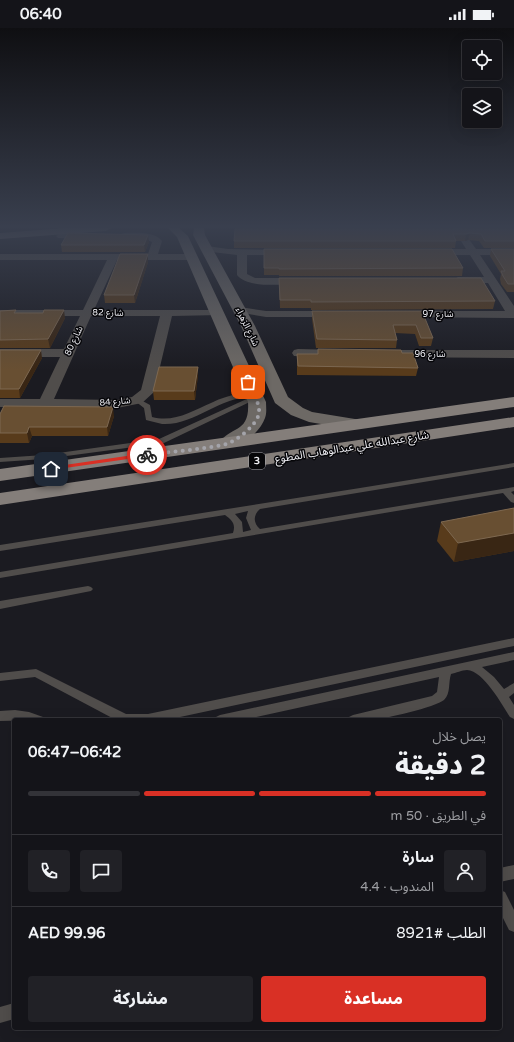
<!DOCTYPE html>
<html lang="ar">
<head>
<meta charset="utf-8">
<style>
	body { margin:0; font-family:"Varela Round","Noto Sans Arabic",sans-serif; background:#212126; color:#f1f3f6; direction:rtl; height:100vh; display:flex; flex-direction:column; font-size:15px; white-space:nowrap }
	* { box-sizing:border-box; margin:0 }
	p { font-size:13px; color:#9d9ea2 }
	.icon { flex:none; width:22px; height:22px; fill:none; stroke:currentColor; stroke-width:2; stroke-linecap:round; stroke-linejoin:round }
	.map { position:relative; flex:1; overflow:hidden; direction:ltr }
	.details { position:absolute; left:12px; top:690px; width:490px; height:312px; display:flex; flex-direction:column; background:#141419; border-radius:4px; box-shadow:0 4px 16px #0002,0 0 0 1px #333338; direction:rtl }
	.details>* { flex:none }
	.controls { position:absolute; left:462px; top:12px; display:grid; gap:8px }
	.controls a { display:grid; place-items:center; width:40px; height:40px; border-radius:4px; background:#141419; box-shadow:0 4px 16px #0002,0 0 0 1px #333338; font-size:20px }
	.pin { position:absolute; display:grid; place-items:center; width:34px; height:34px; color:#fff; margin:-17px; border-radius:8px; box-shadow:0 2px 6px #0006 }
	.courier { position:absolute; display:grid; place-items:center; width:40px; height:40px; margin:-20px; border:3px solid #d93025; border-radius:50%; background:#fff; color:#222; box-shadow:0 1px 5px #0007 }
	.summary em { font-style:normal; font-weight:800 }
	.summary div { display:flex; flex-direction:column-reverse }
	.summary { display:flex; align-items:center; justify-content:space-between; height:68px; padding:0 16px }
	h1 { font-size:26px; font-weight:800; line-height:30px }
	.bar { display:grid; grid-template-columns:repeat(4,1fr); gap:6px 4px; align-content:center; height:48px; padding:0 16px }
	.bar i { height:5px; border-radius:3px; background:#333338 }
	.bar .on { background:#d93025 }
	.bar p { grid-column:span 4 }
	.line { display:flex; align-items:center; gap:10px; padding:0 16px; border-top:1px solid #333338 }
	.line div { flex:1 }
	.round { display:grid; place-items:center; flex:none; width:42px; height:42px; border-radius:4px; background:#212126 }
	.button { display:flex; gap:8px; margin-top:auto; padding:8px 16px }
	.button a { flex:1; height:46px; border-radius:4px; background:#d93025; color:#fff; font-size:16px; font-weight:800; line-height:46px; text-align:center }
	.button a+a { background:#212126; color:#f1f3f6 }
	.status { display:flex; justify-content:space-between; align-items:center; height:28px; padding:0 20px; background:#141419; direction:ltr }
	.status svg { height:11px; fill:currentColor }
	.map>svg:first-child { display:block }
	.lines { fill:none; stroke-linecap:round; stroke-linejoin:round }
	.lane { fill:#504d4b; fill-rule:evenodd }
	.street { fill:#504d4b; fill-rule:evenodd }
	.secondary { fill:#6d6965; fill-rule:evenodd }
	.primary { fill:#847e7a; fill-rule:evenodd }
	.wall { fill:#583b1b }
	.shaded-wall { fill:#392614 }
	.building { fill:#684f32; stroke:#7d6851 }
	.route { fill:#d93025 }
	.done { stroke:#a4a4aa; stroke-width:4; stroke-dasharray:0 7.2 }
	.labels { text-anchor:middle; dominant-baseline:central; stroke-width:3; stroke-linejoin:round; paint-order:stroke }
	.far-street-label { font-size:9px; fill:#eeeef3; stroke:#060609 }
	.shield { fill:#060609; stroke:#a8a8ad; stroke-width:1 }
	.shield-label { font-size:10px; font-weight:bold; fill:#eeeef3 }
	.street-label { font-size:11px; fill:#eeeef3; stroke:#060609 }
</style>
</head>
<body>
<div class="status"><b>06:40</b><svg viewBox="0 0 49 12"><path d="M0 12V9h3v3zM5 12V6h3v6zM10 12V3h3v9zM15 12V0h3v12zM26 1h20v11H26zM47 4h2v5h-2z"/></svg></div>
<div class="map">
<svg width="514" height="1014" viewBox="0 0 514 1014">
	<rect width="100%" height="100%" fill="#1b1b21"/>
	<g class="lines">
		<!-- lane -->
		<g class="lane">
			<path d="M241 365 256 366 258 370 164 415 44 431 0 434V430L44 427 159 411 251 369C219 369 194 398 162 396 157 395 151 393 146 392L144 380 135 373V371H139L150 377 152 389C174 395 192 383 211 375 221 370 231 367 241 365Z"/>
			<path d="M514 435V439L260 481C253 487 253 495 260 501L514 459V463L511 464 514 467V475L511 474 503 465 0 550V544L233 505C236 496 232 492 225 487L0 523V517L360 460ZM248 483 246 490 251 502 243 504 242 494 235 486Z"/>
			<path d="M88 558 91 559 93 561 91 563 0 581V573Z"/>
			<path d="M514 610V618L166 692H116L35 649 0 653V645L36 641 126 686H148Z"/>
			<path d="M514 624V632L482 639 494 649 504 661 514 655V665L509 669 514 677V691L510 689C502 677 484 643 467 642 462 642 456 645 451 646 448 655 451 665 444 672 436 679 384 691 372 692 364 693 355 692 347 692L349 689 353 687 432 668 437 664 439 649 242 692H214L216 689 220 687Z"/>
			<path d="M15 682 29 684 43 689 45 692 0 693V683Z"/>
			<path d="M514 837V851L500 854V840Z"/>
			<path d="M500 862 505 864 514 882V904L509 902 500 884Z"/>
			<path d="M14 975V991L0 995V979Z"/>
		</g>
		<!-- street -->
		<g class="street">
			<path d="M453 200H461L476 221H514V227H480L514 278V290L400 289 396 288 394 286 396 284 400 283H505L488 255H458L453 252 458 249H484L470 227H429L424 224 429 221H466Z"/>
			<path d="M61 205H90L95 208 90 211 58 210 56 208Z"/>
			<path d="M124 205C136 205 154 203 162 213L158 226H191L196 229 191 232H117L94 282H216L220 283 222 285 220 287 172 288 154 364 142 375 117 380 0 379V371H40L60 329H0V321H64L80 288H0V282H83L107 232H0V226H148L152 214 145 211 121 210 119 208 121 206ZM91 288H160L141 362 132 369 117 372 54 371Z"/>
			<path d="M207 218 228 221 290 222 292 224 287 227H247V246L255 250H302L307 253 302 256C285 256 248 261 237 247V227L204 223 202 221Z"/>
			<path d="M240 279 266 283H336L340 284 342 286 340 288 336 289H266L236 284 234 282 236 280Z"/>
			<path d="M298 321 341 322 345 323 347 326 345 329 341 330 294 328 292 325 294 322Z"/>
			<path d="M389 322H514V330L385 329 383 326 385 323Z"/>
		</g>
		<!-- secondary -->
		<g class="secondary">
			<path d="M65 200H111L106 203 0 211V205Z"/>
			<path d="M168 200H179L188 208 266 374C266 379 267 385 265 390 260 405 238 423 221 419L219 415C231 397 250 406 248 374L177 209Z"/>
			<path d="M194 200H204L205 207 255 298 288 369 303 380 312 384 361 392 364 396 361 400 355 401 345 400 309 394 291 387 275 375 241 298 193 207Z"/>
		</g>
		<!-- primary -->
		<g class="primary">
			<path d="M514 369V379L0 453V441Z"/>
			<path d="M514 389V399L0 477V465Z"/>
		</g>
	</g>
	<!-- wall -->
	<g class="wall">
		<path d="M514 201V220H484L479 213 468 212 465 213H456L455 220H234V213Z"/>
		<path d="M149 214 145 224H62L61 217Z"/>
		<path d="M264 221 463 240 462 248H279V247H264Z"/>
		<path d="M491 221H514V264H507L501 256 500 251 501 246 490 228Z"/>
		<path d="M148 226V234L135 275H105L104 267Z"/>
		<path d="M279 250 495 273 493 281 311 282V280H280Z"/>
		<path d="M0 283 16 285 65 290 50 320H0Z"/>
		<path d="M312 283H422L433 310 431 318H419L415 306 395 305 397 312 396 320H316L312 291Z"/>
		<path d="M318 321 402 325 418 340 416 348 297 347V326H318Z"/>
		<path d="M0 322 42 330 20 370H0Z"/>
		<path d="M198 347 195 372H154L153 363Z"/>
		<path d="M0 386 114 388 108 408H32L29 415H0Z"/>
		<path d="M514 480V523L454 534 437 513 441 494Z"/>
	</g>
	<!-- shaded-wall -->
	<g class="shaded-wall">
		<path d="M470 205 468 212 465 213 466 206Z"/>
		<path d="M148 207 149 214 145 224 144 217Z"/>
		<path d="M148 226V234L135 275 134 267Z"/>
		<path d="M64 282 65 290 50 320 48 311Z"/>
		<path d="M41 322 42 330 20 370 19 361Z"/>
		<path d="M198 339V347L195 372 194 363Z"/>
		<path d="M113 379 114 388 108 408 107 399Z"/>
		<path d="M29 399 32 408 29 415 27 405Z"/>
		<path d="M514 505V523L454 534 458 515Z"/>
	</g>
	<!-- building -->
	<g class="building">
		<path d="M235 201H514V213H485L481 206 470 205 466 206H453L456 213H234Z"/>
		<path d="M68 205 148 207 144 217H61Z"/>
		<path d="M264 221H452L463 240 279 241V240H264Z"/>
		<path d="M491 221H514V256H508L503 248 501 243H505Z"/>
		<path d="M120 226H148L134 267H104Z"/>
		<path d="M279 250H481L495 273 311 274V272H280Z"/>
		<path d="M16 282 14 285H43L44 282H64L48 311 0 312V283Z"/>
		<path d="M312 283H422L433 310H421L416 297H393L397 312 317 311Z"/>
		<path d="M318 321 401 322 402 325H413L418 340 298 338 297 326H318Z"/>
		<path d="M0 322H41L19 361H0Z"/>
		<path d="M159 339H198L194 363H153Z"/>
		<path d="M4 378 113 379 107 399H29L27 405H0V386Z"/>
		<path d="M514 480V505L458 515 441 494Z"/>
	</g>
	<!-- sky -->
	<linearGradient id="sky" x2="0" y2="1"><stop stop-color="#0f0f12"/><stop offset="0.58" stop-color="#393f4e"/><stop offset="1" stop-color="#393f4e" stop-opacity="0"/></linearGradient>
	<rect width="514" height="342" fill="url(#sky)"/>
	<!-- route -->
	<path class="route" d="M147 425 149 426V428L51 442 48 441 51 439Z"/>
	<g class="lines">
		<!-- done -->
		<path class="done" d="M147 427C173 423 201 422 226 416 237 413 257 397 259 385 260 375 252 363 248 354"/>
	</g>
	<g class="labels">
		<!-- far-street labels -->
		<g class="far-street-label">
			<text transform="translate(108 285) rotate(1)">شارع 82</text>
			<text x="438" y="286">شارع 97</text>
			<text transform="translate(247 299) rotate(64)">شارع الزهراء</text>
			<text transform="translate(74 313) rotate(-65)">شارع 80</text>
			<text x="430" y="326">شارع 96</text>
			<text transform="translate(115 374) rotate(-5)">شارع 84</text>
		</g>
		<!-- shield labels -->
		<rect class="shield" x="249" y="425" width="16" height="16" rx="3"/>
		<g class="shield-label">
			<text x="257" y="433">3</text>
		</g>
		<!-- street labels -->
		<g class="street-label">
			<text transform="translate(352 419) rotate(-9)">شارع عبدالله علي عبدالوهاب المطوع</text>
		</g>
	</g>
</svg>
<div class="controls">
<a><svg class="icon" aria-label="locate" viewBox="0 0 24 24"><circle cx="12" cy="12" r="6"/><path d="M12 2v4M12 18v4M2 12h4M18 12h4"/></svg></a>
<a><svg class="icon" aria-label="layers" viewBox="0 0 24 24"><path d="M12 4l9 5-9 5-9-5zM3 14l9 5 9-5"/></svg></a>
</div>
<div class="pin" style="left:248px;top:354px;background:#ea580c"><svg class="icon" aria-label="bag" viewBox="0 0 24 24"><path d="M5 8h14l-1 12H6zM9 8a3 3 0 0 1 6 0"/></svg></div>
<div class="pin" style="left:51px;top:441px;background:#1f2937"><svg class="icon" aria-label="home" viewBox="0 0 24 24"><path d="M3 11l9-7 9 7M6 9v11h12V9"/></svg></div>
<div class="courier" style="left:147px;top:427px"><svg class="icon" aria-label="bike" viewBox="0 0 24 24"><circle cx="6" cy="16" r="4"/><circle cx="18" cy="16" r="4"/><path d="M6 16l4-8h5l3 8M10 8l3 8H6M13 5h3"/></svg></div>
<section class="details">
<div class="summary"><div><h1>2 دقيقة</h1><p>يصل خلال</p></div><em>06:42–06:47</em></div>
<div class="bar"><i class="on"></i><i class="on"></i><i class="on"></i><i></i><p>في الطريق · 50 m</p></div>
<div class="line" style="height:72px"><a class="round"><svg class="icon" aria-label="person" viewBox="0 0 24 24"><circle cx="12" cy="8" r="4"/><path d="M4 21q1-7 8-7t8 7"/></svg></a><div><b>سارة</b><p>المندوب · 4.4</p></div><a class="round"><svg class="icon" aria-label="chat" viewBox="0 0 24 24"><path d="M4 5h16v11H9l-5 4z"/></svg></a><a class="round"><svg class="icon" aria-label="phone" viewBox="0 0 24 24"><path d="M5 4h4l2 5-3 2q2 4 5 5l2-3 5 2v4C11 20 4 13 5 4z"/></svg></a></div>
<div class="line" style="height:52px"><div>الطلب #8921</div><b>AED 99.96</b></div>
<div class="button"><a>مساعدة</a><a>مشاركة</a></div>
</section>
</div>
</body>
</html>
